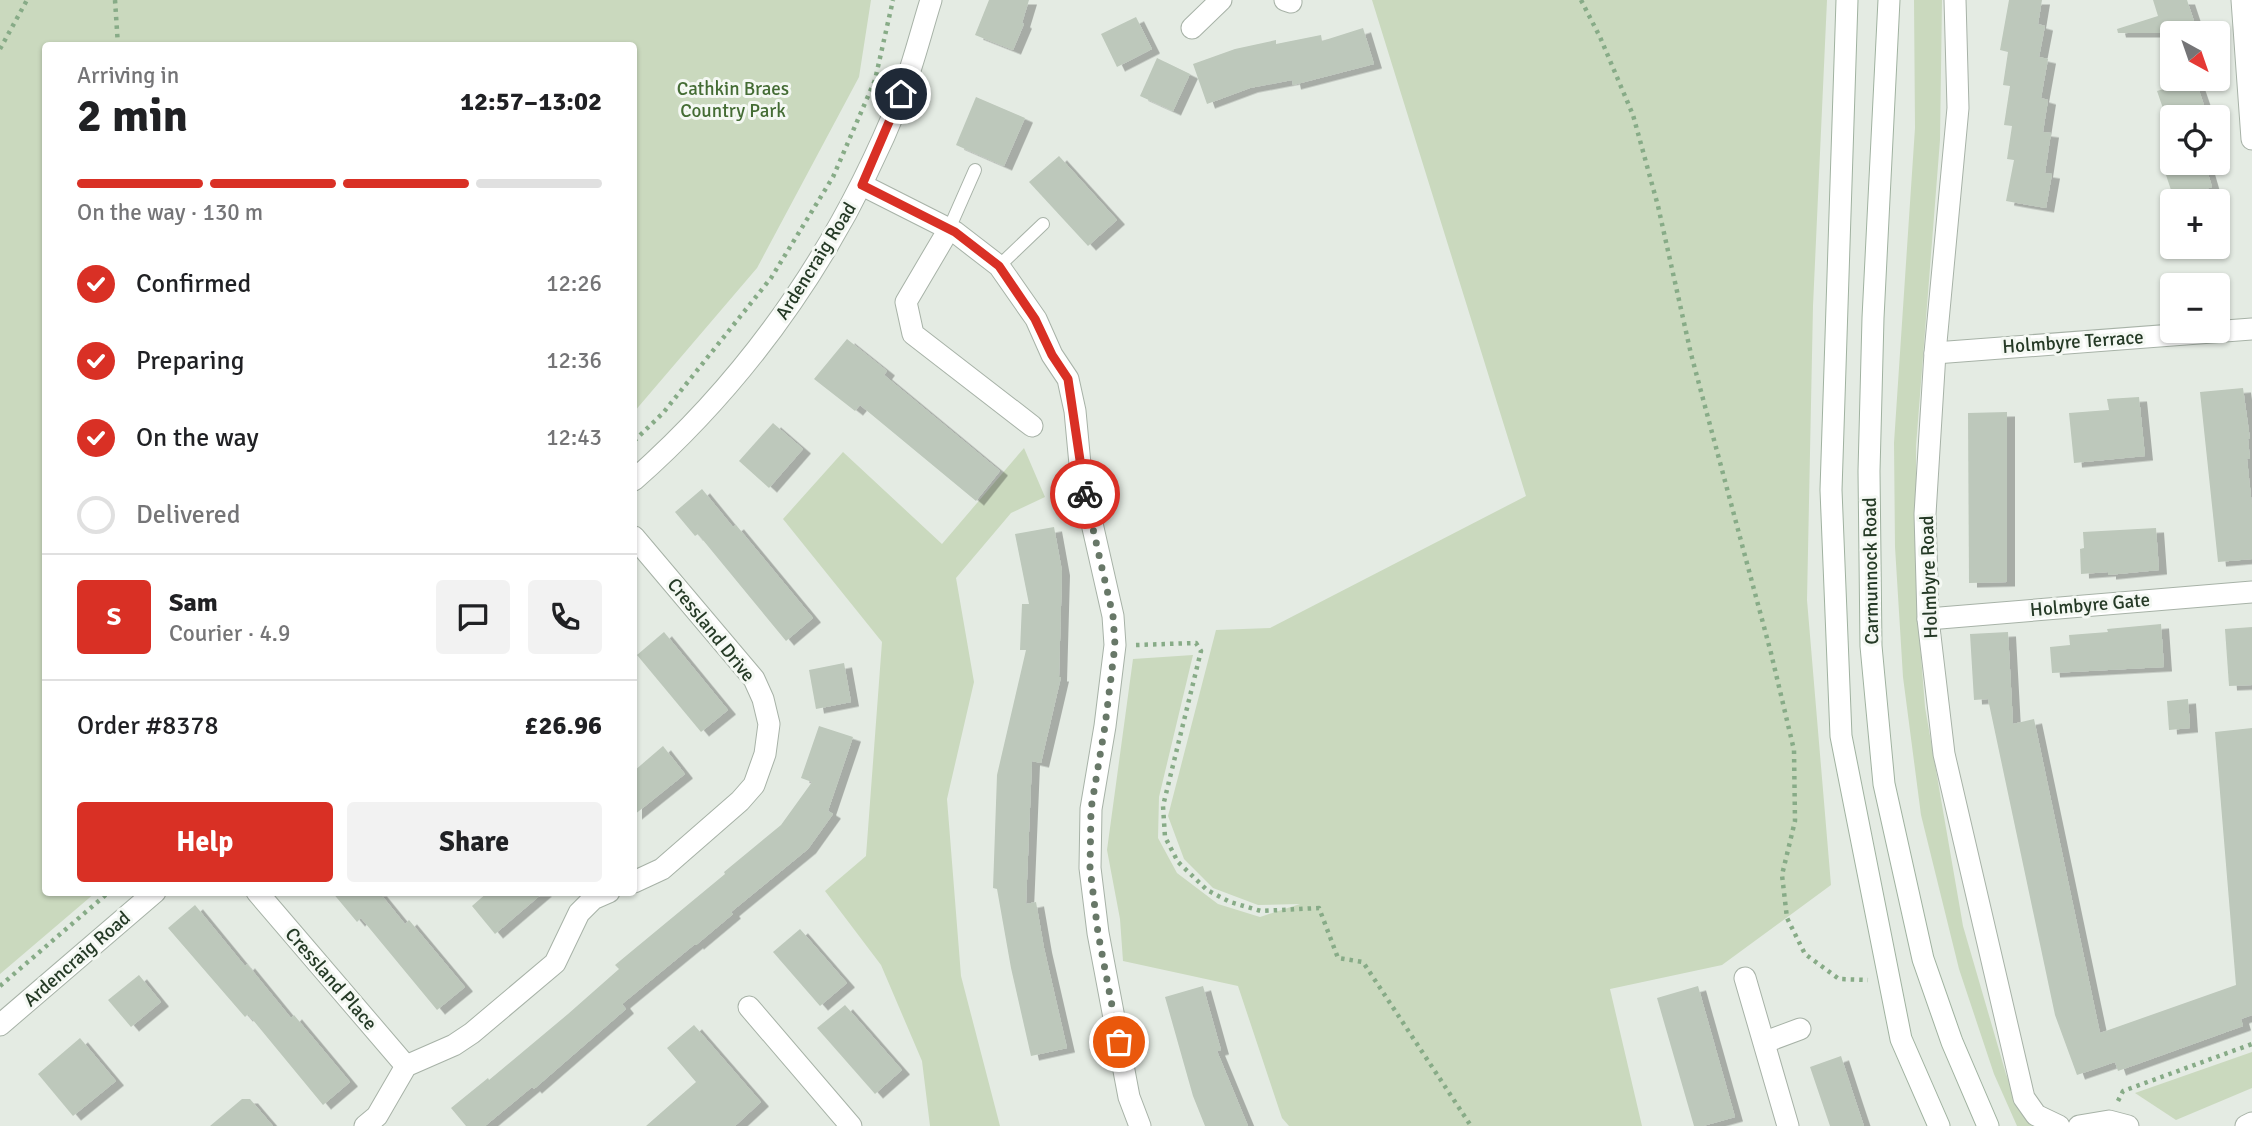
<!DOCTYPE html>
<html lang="en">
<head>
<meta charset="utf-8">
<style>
	body { margin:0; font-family:Signika,sans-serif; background:#f2f2f2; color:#202124; height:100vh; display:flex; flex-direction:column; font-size:26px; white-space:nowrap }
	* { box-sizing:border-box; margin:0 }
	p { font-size:23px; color:#757577 }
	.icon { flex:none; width:38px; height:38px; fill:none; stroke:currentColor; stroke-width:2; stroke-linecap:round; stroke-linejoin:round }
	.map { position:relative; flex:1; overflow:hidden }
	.sheet { position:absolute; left:42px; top:42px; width:595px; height:854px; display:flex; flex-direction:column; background:#fff; border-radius:7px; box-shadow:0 2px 5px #0004 }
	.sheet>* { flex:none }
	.needle { width:46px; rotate:140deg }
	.fabs { position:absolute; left:2160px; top:21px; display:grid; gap:14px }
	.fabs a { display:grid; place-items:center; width:70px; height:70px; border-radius:7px; background:#fff; box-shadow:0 2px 5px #0004; font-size:35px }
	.pin { position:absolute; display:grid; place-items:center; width:60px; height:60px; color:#fff; margin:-30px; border:4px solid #fff; border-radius:50%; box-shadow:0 2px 7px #0007 }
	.courier { position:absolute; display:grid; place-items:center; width:70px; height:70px; margin:-35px; border:5px solid #d93025; border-radius:50%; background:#fff; color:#222; box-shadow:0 2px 9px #0007 }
	.summary em { font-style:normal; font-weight:800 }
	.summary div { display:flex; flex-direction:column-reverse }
	.summary { display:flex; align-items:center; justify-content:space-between; height:119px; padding:0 35px }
	h1 { font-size:46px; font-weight:800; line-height:52px }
	.bar { display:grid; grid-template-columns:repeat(4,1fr); gap:10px 7px; align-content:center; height:84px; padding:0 35px }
	.bar i { height:9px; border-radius:5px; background:#e0e0e0 }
	.bar .on { background:#d93025 }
	.bar p { grid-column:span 4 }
	.line { display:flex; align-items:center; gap:18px; padding:0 35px; border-top:2px solid #e0e0e0 }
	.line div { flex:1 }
	.round { display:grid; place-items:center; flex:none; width:74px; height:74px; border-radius:7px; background:#f2f2f2 }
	ol { padding:0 35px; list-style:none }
	li { display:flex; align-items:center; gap:21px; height:77px }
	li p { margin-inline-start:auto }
	li .icon { padding:7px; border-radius:50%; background:#d93025; color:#fff; stroke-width:4 }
	li:last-child { color:#757577 }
	li i { width:38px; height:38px; border:4px solid #e0e0e0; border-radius:50% }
	.primary-button { display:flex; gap:14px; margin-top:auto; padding:14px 35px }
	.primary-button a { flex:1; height:80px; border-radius:7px; background:#d93025; color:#fff; font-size:28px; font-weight:800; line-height:80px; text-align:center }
	.primary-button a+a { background:#f2f2f2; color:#202124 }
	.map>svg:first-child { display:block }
	.green { fill:#cad9be }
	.building { fill:#bdc8bb; filter:url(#shadow) }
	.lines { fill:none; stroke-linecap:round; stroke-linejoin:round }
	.service-casing { stroke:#a7b2a7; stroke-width:14 }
	.minor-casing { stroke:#a7b2a7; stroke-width:23 }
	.tertiary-casing { stroke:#a7b2a7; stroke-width:23 }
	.secondary-casing { stroke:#a0b2a0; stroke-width:23 }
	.path { stroke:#87ab87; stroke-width:4.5; stroke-dasharray:3.5 5; stroke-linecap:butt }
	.service { stroke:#fff; stroke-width:12 }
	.minor { stroke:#fff; stroke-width:21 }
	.tertiary { stroke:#fff; stroke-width:21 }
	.secondary { stroke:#fff; stroke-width:21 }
	.done { stroke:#687868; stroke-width:7; stroke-dasharray:0 12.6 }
	.route { stroke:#d93025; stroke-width:9 }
	.labels { text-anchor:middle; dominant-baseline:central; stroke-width:6; stroke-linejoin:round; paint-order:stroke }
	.park-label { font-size:19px; fill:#446c34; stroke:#f4f8f3 }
	.street-label { font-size:19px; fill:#253a26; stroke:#f4f8f3 }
</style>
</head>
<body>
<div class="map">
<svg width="2252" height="1126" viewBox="0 0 2252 1126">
	<defs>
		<filter id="shadow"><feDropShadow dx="8" dy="4.5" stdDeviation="0" flood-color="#0004"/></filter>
	</defs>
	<rect width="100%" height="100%" fill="#e4ebe3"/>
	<!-- green -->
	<g class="green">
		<path d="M0 0H871L859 77 757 268 634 412V46H46V892L95 893 0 974Z"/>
		<path d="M1372 0H1827L1813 306 1807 600 1831 885 1722 965 1610 989 1642 1126H1289L1282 1118 1238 986 1123 961 1120 919 1107 850 1133 659 1193 655 1159 797 1158 838 1177 873 1218 904 1260 917 1300 904 1258 905 1213 888 1184 859 1168 816 1216 630 1270 628 1526 496Z"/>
		<path d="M1914 0H1942L1940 140 1916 446V592L1925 707 1963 926 2006 1074 2020 1109 2037 1126H2017L1994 1074 1959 969 1921 815 1903 677 1895 547 1894 443 1915 128Z"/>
		<path d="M1024 448 1045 497 1011 513 956 578 974 682 947 799 961 976 1000 1126H930L922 1061 881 965 825 891 866 856 882 642 783 519 843 452 942 544Z"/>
		<path d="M2252 1052V1088L2176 1120 2135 1093Z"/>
	</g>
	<!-- building -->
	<g class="building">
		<path d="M989 0H1029L1022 23 1024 24 1013 50 975 35Z"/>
		<path d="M2009 0H2042L2038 24 2045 26 2039 57 2048 59 2041 98 2048 100 2043 132 2051 133 2045 173 2052 174 2046 208 2006 201 2014 160 2007 159 2012 126 2004 125 2010 86 2003 85 2008 52 2000 50Z"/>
		<path d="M2153 0H2187L2198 33H2118L2117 29 2158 16Z"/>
		<path d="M1136 17 1152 49 1117 67 1101 34Z"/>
		<path d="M1363 28 1374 64 1293 85 1292 80 1250 88 1207 104 1193 64 1235 49 1276 40V44L1321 35 1322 41Z"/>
		<path d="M1157 58 1190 74 1173 111 1140 96Z"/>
		<path d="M2160 79H2195L2206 111 2187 117H2166L2157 91 2164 89Z"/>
		<path d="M976 97 1025 118 1004 166 956 145Z"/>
		<path d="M1059 156 1117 220 1088 246 1029 182Z"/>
		<path d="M2162 163H2205L2212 187 2174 199Z"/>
		<path d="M847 339 887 371 884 375 1000 471 976 501 860 405 855 411 814 379Z"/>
		<path d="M2243 388 2250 439H2248L2250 459H2247L2252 506V559L2218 562 2200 392Z"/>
		<path d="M2139 397 2145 456 2074 463 2069 413 2109 410 2107 399Z"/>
		<path d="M2007 412V582L1969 583 1968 413Z"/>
		<path d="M773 423 803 449 769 488 739 461Z"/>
		<path d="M702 489 733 527 736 525 813 618 786 641 698 534 695 536 675 512Z"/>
		<path d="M1054 527 1062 571 1059 677H1061L1041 763 1032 761 1026 904 1036 902 1044 948 1067 1048 1031 1056 1011 968 997 889 993 888 997 775 1026 650H1020L1022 604H1029L1015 534Z"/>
		<path d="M2156 528 2159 570 2108 575V572L2081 574 2080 549 2084 548 2083 532Z"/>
		<path d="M2161 624 2164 667 2052 673 2050 647 2070 645 2069 635 2108 632 2107 629Z"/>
		<path d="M2252 627V685L2229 686 2225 629Z"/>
		<path d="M664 632 728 710 701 732 637 655Z"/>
		<path d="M2008 632 2013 724 2034 719 2100 1033 2236 985 2215 732 2252 728V1015L2241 1019 2243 1026 2118 1071 2115 1062 2077 1075 2055 1015 1988 699 1974 700 1970 634Z"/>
		<path d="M844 663 851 702 816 709 809 670Z"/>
		<path d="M2188 699 2190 728 2169 730 2167 701Z"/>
		<path d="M819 726 853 737 828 811 833 814 808 849 731 912 733 914 696 945 695 944 622 1004 626 1009 534 1089 532 1087 485 1126H466L451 1108 488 1078 489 1080 568 1014 619 969 615 965 725 874 724 872 781 825 812 782 801 778Z"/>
		<path d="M663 746 685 774 634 815V771Z"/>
		<path d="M332 892H379L405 924 409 920 465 987 437 1010 361 918 357 922Z"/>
		<path d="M488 892H544L495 934 472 906Z"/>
		<path d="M195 905 245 966 247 964 291 1018 294 1015 350 1082 323 1105 248 1014 245 1017 168 928Z"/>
		<path d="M800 929 847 983 820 1006 773 952Z"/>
		<path d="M139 975 161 1002 131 1027 108 1000Z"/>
		<path d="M1203 986 1221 1050 1217 1051 1248 1126H1205L1193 1096 1165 997Z"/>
		<path d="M1698 986 1735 1117 1703 1126H1694L1657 998Z"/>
		<path d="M845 1005 902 1070 875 1094 817 1028Z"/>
		<path d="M694 1025 761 1102 735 1126H646L696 1082 667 1048Z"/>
		<path d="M80 1038 116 1081 73 1116 38 1074Z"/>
		<path d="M1841 1056 1854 1096 1864 1126H1830L1810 1067Z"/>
		<path d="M242 1099H250L273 1126H210Z"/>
	</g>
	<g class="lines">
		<defs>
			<g id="service">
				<path d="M949 229 975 170"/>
				<path d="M999 266 1043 224"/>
			</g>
			<g id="minor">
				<path d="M1285 0 1291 2"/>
				<path d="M1955 0 1958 108 1935 353 1925 514 1928 619 1944 754 2024 1098 2036 1115 2059 1126"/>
				<path d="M2242 0 2252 139"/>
				<path d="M1192 28 1221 0"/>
				<path d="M862 185 955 232 999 266 1036 319 1052 355 1068 379 1075 411 1081 475 1113 616 1115 645 1105 726 1091 809 1090 868 1098 933 1129 1097 1140 1126"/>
				<path d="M949 229 906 302 913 334 1032 426"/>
				<path d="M1935 353 2252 329"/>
				<path d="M634 537 754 679 763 699 769 724 765 754 754 785 740 801 662 869 634 882"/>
				<path d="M1928 619 2252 592"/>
				<path d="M257 892 406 1066"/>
				<path d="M1745 978 1788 1126"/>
				<path d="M749 1007 851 1126"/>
				<path d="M1765 1042 1800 1029"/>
				<path d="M365 1126 377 1116 406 1066 454 1045 472 1033 555 963 579 913 593 899 609 892"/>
				<path d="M2079 1126 2109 1121 2128 1126"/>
			</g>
			<g id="tertiary">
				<path d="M634 480C753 375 842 244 901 96 913 65 921 32 931 0"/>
				<path d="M0 1025 155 892"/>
				<path d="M2246 1126 2252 1123"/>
			</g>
			<g id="secondary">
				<path d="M1847 0 1831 490 1841 736 1901 1039 1939 1126"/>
				<path d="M1889 0 1873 318 1869 471 1871 646 1884 784 1923 959 1952 1042 1988 1126"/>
			</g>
		</defs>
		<!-- service casing -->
		<use href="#service" class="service-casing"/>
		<!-- minor casing -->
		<use href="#minor" class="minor-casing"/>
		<!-- tertiary casing -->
		<use href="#tertiary" class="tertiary-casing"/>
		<!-- secondary casing -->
		<use href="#secondary" class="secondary-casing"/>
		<!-- path -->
		<g class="path">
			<path d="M115 0 118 46"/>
			<path d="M1581 0 1600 37 1633 115 1658 206 1691 354 1771 653 1794 750 1795 821 1782 875 1787 918 1805 954 1839 979 1868 980"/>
			<path d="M0 49 27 0"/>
			<path d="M634 441 663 413 771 278 833 177 875 80 893 0"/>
			<path d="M1136 645 1196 643 1201 651 1163 806 1165 837 1178 862 1207 890 1230 902 1261 911 1319 908 1338 958 1363 962 1471 1126"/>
			<path d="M0 986 109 892"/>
			<path d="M2118 1101 2123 1091 2252 1044"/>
		</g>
		<!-- service -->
		<use href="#service" class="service"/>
		<!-- minor -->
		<use href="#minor" class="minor"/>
		<!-- tertiary -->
		<use href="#tertiary" class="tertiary"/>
		<!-- secondary -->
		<use href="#secondary" class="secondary"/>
	</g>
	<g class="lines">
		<!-- done -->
		<path class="done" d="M1085 494 1113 616 1115 645 1105 726 1091 809 1090 868 1098 933 1119 1042"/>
		<!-- route -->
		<path class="route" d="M901 94 862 185 955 232 999 266 1035 319 1052 355 1068 379 1085 494"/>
	</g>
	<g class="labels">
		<!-- park labels -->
		<g class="park-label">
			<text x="733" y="89">Cathkin Braes<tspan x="733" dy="22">Country Park</tspan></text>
		</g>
		<!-- street labels -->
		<g class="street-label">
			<text transform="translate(816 261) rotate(-58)">Ardencraig Road</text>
			<text transform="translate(2073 342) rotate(-4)">Holmbyre Terrace</text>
			<text transform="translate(1871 571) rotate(-91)">Carmunnock Road</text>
			<text transform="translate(1929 577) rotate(-92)">Holmbyre Road</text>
			<text transform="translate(2090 605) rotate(-5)">Holmbyre Gate</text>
			<text transform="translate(711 630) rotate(51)">Cressland Drive</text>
			<text transform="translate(77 959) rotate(-41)">Ardencraig Road</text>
			<text transform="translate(331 979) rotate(49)">Cressland Place</text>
		</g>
	</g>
</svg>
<div class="fabs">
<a><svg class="needle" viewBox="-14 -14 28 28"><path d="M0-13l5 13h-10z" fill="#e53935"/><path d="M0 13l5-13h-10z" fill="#757577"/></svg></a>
<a><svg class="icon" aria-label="locate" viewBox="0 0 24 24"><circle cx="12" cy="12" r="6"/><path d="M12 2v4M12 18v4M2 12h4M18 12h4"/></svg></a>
<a>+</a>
<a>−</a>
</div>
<div class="pin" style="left:1119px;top:1042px;background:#ea580c"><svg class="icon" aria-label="bag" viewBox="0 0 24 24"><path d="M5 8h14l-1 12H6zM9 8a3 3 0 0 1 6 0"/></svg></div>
<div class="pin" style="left:901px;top:94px;background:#1f2937"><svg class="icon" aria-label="home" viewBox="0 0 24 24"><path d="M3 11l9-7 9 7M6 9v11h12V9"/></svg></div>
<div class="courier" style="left:1085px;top:494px"><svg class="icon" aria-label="bike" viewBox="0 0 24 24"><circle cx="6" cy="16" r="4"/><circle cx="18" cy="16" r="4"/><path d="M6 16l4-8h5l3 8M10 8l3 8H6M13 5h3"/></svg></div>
<section class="sheet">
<div class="summary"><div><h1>2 min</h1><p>Arriving in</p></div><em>12:57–13:02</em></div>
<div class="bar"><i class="on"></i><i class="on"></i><i class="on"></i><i></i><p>On the way · 130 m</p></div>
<ol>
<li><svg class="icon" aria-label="check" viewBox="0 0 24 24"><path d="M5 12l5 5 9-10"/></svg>Confirmed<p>12:26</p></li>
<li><svg class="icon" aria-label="check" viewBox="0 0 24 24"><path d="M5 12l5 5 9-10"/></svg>Preparing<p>12:36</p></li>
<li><svg class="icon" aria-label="check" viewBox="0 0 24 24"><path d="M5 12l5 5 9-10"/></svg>On the way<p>12:43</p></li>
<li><i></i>Delivered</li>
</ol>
<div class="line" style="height:126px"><b class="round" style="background:#d93025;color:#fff">S</b><div><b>Sam</b><p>Courier · 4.9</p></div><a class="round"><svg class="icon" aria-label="chat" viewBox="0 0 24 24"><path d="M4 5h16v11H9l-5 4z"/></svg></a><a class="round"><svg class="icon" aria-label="phone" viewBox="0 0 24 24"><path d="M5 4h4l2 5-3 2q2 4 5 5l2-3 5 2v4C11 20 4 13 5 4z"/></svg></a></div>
<div class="line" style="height:91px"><div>Order #8378</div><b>£26.96</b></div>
<div class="primary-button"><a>Help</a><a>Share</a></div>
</section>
</div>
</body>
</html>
